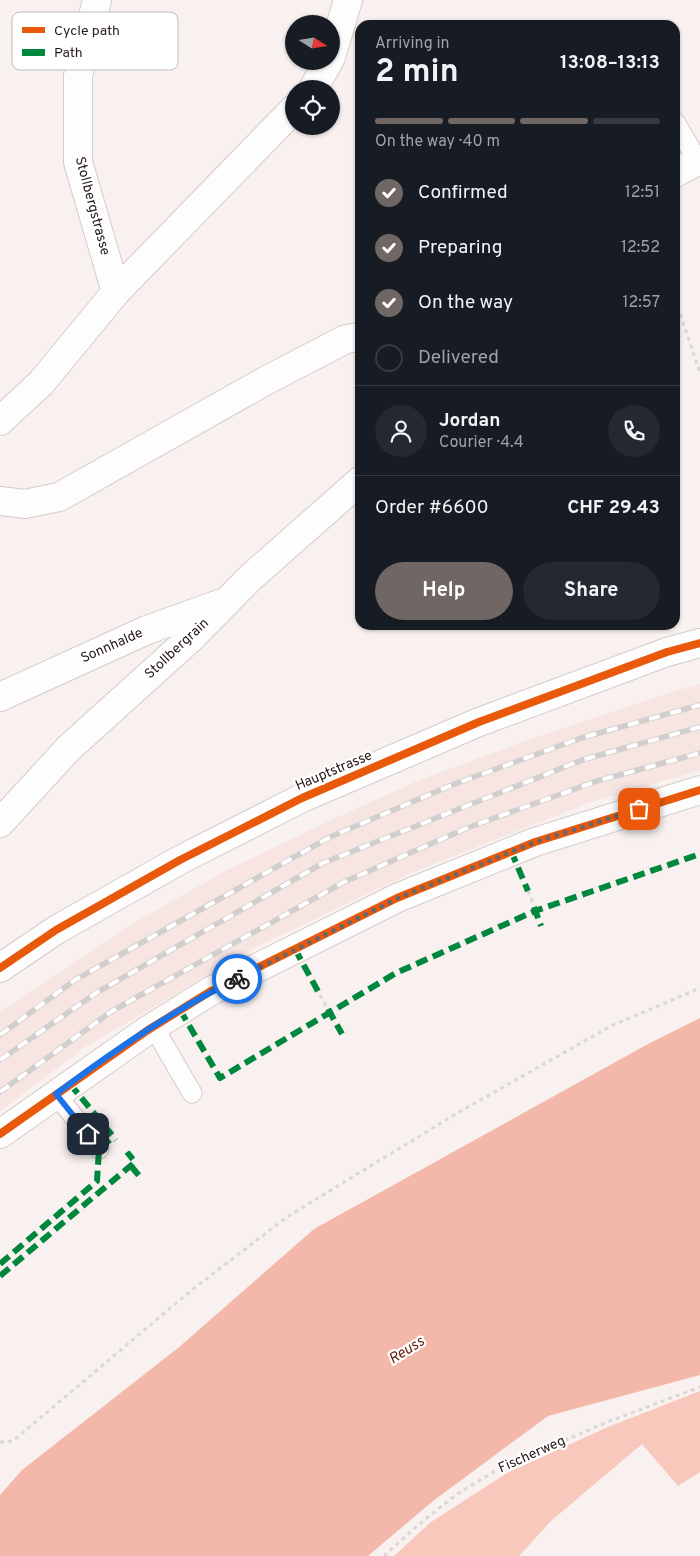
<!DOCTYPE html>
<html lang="en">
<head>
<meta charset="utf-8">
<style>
	body { margin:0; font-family:Overpass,sans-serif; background:#242831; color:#f1f3f6; height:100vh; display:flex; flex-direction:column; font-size:19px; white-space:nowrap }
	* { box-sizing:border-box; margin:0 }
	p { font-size:16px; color:#9ea1a6 }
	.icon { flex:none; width:28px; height:28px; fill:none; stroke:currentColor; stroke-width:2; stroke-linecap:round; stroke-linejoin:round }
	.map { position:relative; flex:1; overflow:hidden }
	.panel { position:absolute; left:355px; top:20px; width:325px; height:610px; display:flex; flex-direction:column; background:#171b24; border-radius:15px; box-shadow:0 1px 4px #0004 }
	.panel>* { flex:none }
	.needle { width:32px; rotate:102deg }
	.tools { position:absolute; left:285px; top:15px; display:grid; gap:10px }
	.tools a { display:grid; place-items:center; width:55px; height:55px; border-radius:50%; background:#171b24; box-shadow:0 1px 4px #0004; font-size:25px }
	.pin { position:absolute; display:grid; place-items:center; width:42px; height:42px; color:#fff; margin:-21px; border-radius:10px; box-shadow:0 2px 8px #0006 }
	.courier { position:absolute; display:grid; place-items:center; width:50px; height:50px; margin:-25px; border:4px solid #1a73e8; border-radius:50%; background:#fff; color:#222; box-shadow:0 1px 6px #0007 }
	.headline em { font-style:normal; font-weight:700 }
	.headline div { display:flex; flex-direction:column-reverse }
	.headline { display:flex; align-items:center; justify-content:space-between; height:85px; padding:0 20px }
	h1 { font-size:32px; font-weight:700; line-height:38px }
	.bar { display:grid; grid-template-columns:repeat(4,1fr); gap:8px 5px; align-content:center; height:60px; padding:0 20px }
	.bar i { height:6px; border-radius:4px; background:#363941 }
	.bar .selected { background:#706663 }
	.bar p { grid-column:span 4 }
	.line { display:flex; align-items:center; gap:12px; padding:0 20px; border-top:1px solid #363941 }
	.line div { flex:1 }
	.round { display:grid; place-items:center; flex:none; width:52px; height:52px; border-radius:26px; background:#242831 }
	ol { padding:0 20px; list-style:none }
	li { display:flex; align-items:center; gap:15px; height:55px }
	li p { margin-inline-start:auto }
	li .icon { padding:5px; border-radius:50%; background:#706663; color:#fff; stroke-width:4 }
	li:last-child { color:#9ea1a6 }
	li i { width:28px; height:28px; border:2px solid #363941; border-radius:50% }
	.primary-button { display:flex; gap:10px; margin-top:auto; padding:10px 20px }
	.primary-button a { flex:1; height:58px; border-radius:30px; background:#706663; color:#fff; font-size:20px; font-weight:700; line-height:58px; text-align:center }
	.primary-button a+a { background:#242831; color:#f1f3f6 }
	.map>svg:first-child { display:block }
	.built { fill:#f6e5e1 }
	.forest { fill:#f9c8bc }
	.water { fill:#f4b8aa }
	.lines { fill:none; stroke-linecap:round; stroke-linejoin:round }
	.lane-casing { stroke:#d5cbc8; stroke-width:21 }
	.street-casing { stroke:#d5cbc8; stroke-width:30 }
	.primary-casing { stroke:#d5cbc8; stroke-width:30 }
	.path { stroke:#dad8d7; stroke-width:3; stroke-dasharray:4 4; stroke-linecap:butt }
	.lane { stroke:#fefdfd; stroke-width:19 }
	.street { stroke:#fefdfd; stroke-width:28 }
	.primary { stroke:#fefdfd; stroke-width:28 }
	.rail-casing { stroke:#d1cece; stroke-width:5.5 }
	.rail { stroke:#fff; stroke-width:4; stroke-dasharray:11; stroke-linecap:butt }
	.quiet { stroke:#00873e; stroke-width:6; stroke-dasharray:12 6; stroke-linecap:butt }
	.cycleway-casing { stroke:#fff; stroke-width:11 }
	.cycleway { stroke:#e8590c; stroke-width:8 }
	.done { stroke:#706663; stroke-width:5; stroke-dasharray:0 9 }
	.route { stroke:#1a73e8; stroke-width:6 }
	.labels { text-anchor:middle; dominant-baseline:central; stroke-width:4.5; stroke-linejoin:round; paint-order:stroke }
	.street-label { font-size:14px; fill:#271b18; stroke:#fff }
	.water-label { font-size:15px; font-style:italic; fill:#6a2111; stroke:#fff }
	.key { fill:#fff; stroke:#bebbba; stroke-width:1 }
	.key-label { font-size:14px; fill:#271b18 }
</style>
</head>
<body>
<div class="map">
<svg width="700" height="1556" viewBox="0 0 700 1556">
	<rect width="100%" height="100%" fill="#f8f1ef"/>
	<!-- built -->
	<path class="built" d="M700 684V770L588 803 411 873 254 948 85 1047 0 1111V1012L132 924 225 871 342 815 420 780 528 740 679 690Z"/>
	<!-- forest -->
	<path class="forest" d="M700 1391V1472L678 1486 642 1444 551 1521 519 1556H394L431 1522 507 1473 608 1427Z"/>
	<!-- water -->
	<path class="water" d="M700 1018V1375L548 1416 433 1501 368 1556H0V1495L22 1470 178 1348 314 1229 648 1044Z"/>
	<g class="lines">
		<defs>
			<g id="lane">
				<path d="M675 122 698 161"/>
				<path d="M153 1026 192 1093"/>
				<path d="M56 1094 99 1149"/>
			</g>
			<g id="street">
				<path d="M97 0 78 76V162L116 292"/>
				<path d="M331 57 348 0"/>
				<path d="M313 89 329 61"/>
				<path d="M675 173 700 160"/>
				<path d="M0 421 41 383 116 292 294 109"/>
				<path d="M0 501 25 504 59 497 267 380 346 339 360 337"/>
				<path d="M0 697 147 630 219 604"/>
				<path d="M0 823 69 748 193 636 250 578 360 481"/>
				<path d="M0 1134 148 1030 211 991 397 898 535 842 700 790"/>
			</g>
			<path id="primary" d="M0 968 56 930 180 860 302 798 479 722 667 652 700 643"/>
		</defs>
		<!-- lane casing -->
		<use href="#lane" class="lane-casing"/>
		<!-- street casing -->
		<use href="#street" class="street-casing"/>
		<!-- primary casing -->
		<use href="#primary" class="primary-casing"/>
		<!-- path -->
		<g class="path">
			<path d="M675 299 700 373"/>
			<path d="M528 891 534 906"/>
			<path d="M320 995 328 1009"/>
			<path d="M0 1442 13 1441 193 1289 287 1217 454 1115 611 1026 700 988"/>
			<path d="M384 1556 417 1526 457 1494 500 1468 610 1421 700 1387"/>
		</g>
		<!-- lane -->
		<use href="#lane" class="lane"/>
		<!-- street -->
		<use href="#street" class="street"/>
		<!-- primary -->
		<use href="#primary" class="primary"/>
		<defs>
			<g id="rail">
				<path d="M0 1035 75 980 330 837 452 785 581 738 700 705"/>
				<path d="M0 1060 96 993 323 863 582 760 700 727"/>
				<path d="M0 1092 112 1011 344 882 467 828 597 781 700 753"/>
			</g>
		</defs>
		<!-- rail casing -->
		<use href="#rail" class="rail-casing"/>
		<!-- rail -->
		<use href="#rail" class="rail"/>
		<!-- quiet -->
		<g class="quiet">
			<path d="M511 851 528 891"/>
			<path d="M534 907 541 926"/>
			<path d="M295 949 320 995"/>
			<path d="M328 1009 342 1034"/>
			<path d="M180 1010 220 1078 396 973 535 911 700 854"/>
			<path d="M70 1084 116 1140"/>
			<path d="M131 1166 141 1178"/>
			<path d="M0 1264 97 1181 99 1149 114 1136"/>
			<path d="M0 1276 135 1162 127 1152"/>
		</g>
		<defs>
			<g id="cycleway">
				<path d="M0 968 56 930 180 860 302 798 479 722 667 652 700 643"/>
				<path d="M0 1134 148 1030 211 991 397 898 535 842 700 790"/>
			</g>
		</defs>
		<!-- cycleway casing -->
		<use href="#cycleway" class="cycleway-casing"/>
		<!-- cycleway -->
		<use href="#cycleway" class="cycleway"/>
	</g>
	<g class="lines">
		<!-- done -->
		<path class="done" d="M237 979 398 898 535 842 639 809"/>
		<!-- route -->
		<path class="route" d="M88 1134 56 1094C113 1051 173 1010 237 979"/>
	</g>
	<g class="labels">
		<!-- street labels -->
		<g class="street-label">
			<text transform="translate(92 206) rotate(75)">Stollbergstrasse</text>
			<text transform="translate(112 646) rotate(-24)">Sonnhalde</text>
			<text transform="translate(177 649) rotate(-43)">Stollbergrain</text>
			<text transform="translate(334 771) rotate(-23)">Hauptstrasse</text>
			<text transform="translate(532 1455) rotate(-24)">Fischerweg</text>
		</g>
		<!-- water labels -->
		<g class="water-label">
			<text transform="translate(407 1351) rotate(-32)">Reuss</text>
		</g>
	</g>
	<!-- legend -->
	<rect x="12" y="12" width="166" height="58" rx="8" class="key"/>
	<rect x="22" y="27" width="23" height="6" fill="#e8590c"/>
	<rect x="22" y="49" width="23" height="7" fill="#00873e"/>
	<g class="key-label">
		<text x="54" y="35">Cycle path</text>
		<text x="54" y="57">Path</text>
	</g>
</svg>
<div class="tools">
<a><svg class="needle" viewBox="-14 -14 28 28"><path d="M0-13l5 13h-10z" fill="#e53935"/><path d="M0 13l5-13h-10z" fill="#9ea1a6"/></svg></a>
<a><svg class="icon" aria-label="locate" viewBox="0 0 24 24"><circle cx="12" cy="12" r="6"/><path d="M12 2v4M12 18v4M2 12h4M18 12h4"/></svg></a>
</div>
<div class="pin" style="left:639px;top:809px;background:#ea580c"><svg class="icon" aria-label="bag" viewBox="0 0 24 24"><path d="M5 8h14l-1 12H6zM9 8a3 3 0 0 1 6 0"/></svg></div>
<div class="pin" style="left:88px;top:1134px;background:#1f2937"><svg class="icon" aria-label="home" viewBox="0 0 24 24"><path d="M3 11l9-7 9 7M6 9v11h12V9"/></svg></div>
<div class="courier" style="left:237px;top:979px"><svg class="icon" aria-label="bike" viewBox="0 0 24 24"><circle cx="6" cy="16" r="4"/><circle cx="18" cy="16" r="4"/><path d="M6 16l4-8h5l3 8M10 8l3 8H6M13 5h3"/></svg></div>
<section class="panel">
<div class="headline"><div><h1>2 min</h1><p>Arriving in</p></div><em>13:08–13:13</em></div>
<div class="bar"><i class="selected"></i><i class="selected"></i><i class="selected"></i><i></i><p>On the way · 40 m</p></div>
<ol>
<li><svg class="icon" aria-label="check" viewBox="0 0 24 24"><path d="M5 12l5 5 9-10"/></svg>Confirmed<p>12:51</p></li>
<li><svg class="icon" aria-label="check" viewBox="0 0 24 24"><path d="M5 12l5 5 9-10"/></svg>Preparing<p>12:52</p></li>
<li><svg class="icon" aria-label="check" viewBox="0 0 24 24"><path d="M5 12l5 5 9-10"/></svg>On the way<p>12:57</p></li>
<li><i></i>Delivered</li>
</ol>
<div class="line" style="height:90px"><a class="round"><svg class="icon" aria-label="person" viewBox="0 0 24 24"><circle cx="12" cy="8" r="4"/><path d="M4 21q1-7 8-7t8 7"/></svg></a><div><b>Jordan</b><p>Courier · 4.4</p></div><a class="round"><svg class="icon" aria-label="phone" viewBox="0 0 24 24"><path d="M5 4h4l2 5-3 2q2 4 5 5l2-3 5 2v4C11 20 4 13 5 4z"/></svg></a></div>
<div class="line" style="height:65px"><div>Order #6600</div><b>CHF 29.43</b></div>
<div class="primary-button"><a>Help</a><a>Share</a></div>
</section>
</div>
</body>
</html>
